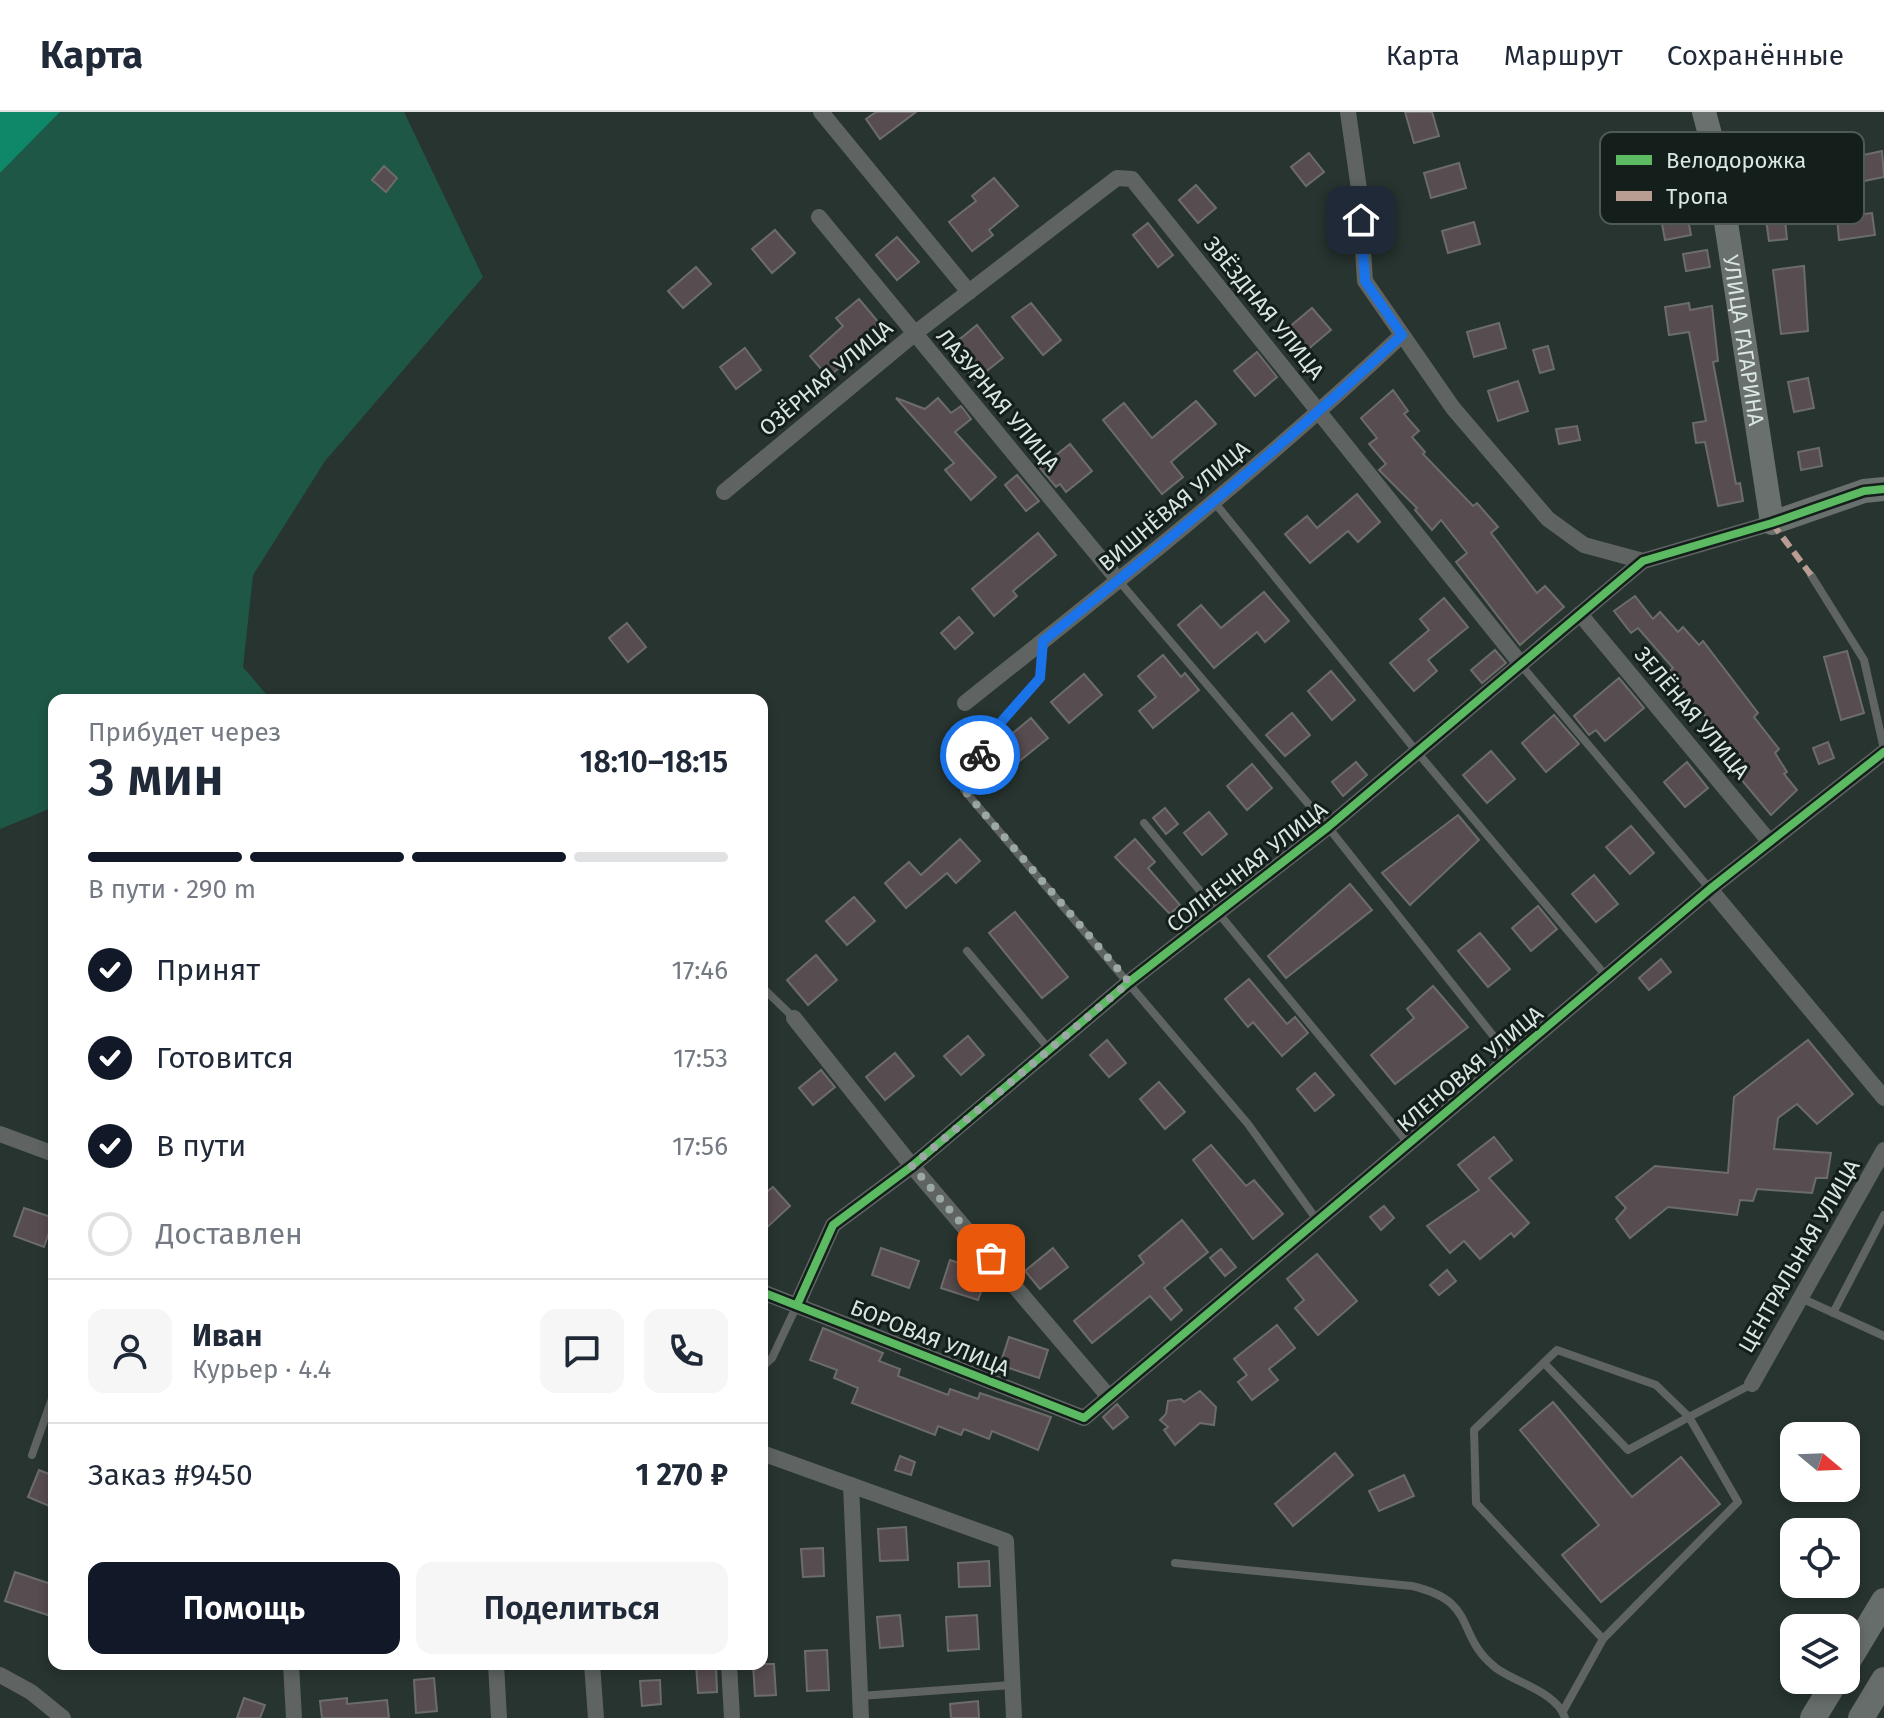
<!DOCTYPE html>
<html lang="ru">
<head>
<meta charset="utf-8">
<style>
	body { margin:0; font-family:"Fira Sans",sans-serif; background:#f6f6f7; color:#1f2937; height:100vh; display:flex; flex-direction:column; font-size:30px; white-space:nowrap }
	* { box-sizing:border-box; margin:0 }
	p { font-size:26px; color:#747a83 }
	.icon { flex:none; width:44px; height:44px; fill:none; stroke:currentColor; stroke-width:2; stroke-linecap:round; stroke-linejoin:round }
	.map { position:relative; flex:1; overflow:hidden }
	.drawer { position:absolute; left:48px; top:582px; width:720px; height:976px; display:flex; flex-direction:column; background:#fff; border-radius:16px; box-shadow:0 4px 12px #0003 }
	.drawer>* { flex:none }
	.needle { width:52px; rotate:109deg }
	.fabs { position:absolute; left:1780px; top:1310px; display:grid; gap:16px }
	.fabs a { display:grid; place-items:center; width:80px; height:80px; border-radius:16px; background:#fff; box-shadow:0 4px 12px #0003; font-size:40px }
	.pin { position:absolute; display:grid; place-items:center; width:68px; height:68px; color:#fff; margin:-34px; border-radius:16px; box-shadow:0 4px 12px #0006 }
	.courier { position:absolute; display:grid; place-items:center; width:80px; height:80px; margin:-40px; border:6px solid #1a73e8; border-radius:50%; background:#fff; color:#222; box-shadow:0 2px 10px #0007 }
	.headline em { font-style:normal; font-weight:600 }
	.headline div { display:flex; flex-direction:column-reverse }
	.headline { display:flex; align-items:center; justify-content:space-between; height:136px; padding:0 40px }
	h1 { font-size:52px; font-weight:600; line-height:60px }
	.bar { display:grid; grid-template-columns:repeat(4,1fr); gap:12px 8px; align-content:center; height:96px; padding:0 40px }
	.bar i { height:10px; border-radius:6px; background:#e0e1e3 }
	.bar .on { background:#111827 }
	.bar p { grid-column:span 4 }
	.line { display:flex; align-items:center; gap:20px; padding:0 40px; border-top:2px solid #e0e1e3 }
	.line div { flex:1 }
	.round { display:grid; place-items:center; flex:none; width:84px; height:84px; border-radius:16px; background:#f6f6f7 }
	ol { padding:0 40px; list-style:none }
	li { display:flex; align-items:center; gap:24px; height:88px }
	li p { margin-inline-start:auto }
	li .icon { padding:8px; border-radius:50%; background:#111827; color:#fff; stroke-width:4 }
	li:last-child { color:#747a83 }
	li i { width:44px; height:44px; border:4px solid #e0e1e3; border-radius:50% }
	.button { display:flex; gap:16px; margin-top:auto; padding:16px 40px }
	.button a { flex:1; height:92px; border-radius:16px; background:#111827; color:#fff; font-size:32px; font-weight:600; line-height:92px; text-align:center }
	.button a+a { background:#f6f6f7; color:#1f2937 }
	header { display:flex; align-items:center; gap:48px; box-sizing:border-box; height:112px; padding:0 40px; background:#fff; border-bottom:2px solid #e0e1e3 }
	header strong { font-size:38px }
	nav { display:flex; gap:44px; margin-inline-start:auto; font-size:28px }
	.map>svg:first-child { display:block }
	.green { fill:#1e5746 }
	.water { fill:#0f8869 }
	.building { fill:#574c4f; stroke:#6c6c6b; stroke-width:2 }
	.lines { fill:none; stroke-linecap:round; stroke-linejoin:round }
	.lane { stroke:#5f6462; stroke-width:8 }
	.street { stroke:#5f6462; stroke-width:16 }
	.secondary { stroke:#69706d; stroke-width:24 }
	.primary { stroke:#676d6b; stroke-width:26 }
	.quiet { stroke:#b99d93; stroke-width:6; stroke-dasharray:12 6; stroke-linecap:butt }
	.cycleway-casing { stroke:#141e1a; stroke-width:13 }
	.cycleway { stroke:#5cba63; stroke-width:8 }
	.done { stroke:#9ba8a3; stroke-width:8; stroke-dasharray:0 14.4 }
	.route { stroke:#1a73e8; stroke-width:10 }
	.labels { text-anchor:middle; dominant-baseline:central; stroke-width:6; stroke-linejoin:round; paint-order:stroke }
	.street-label { font-size:22px; fill:#d9e6e1; stroke:#141e1a }
	.key { fill:#141e1a; stroke:#4f5a56; stroke-width:2 }
	.key-label { font-size:22px; fill:#d9e6e1 }
</style>
</head>
<body>
<header>
<strong>Карта</strong>
<nav><a>Карта</a><a>Маршрут</a><a>Сохранённые</a></nav>
</header>
<div class="map">
<svg width="1884" height="1606" viewBox="0 0 1884 1606">
	<rect width="100%" height="100%" fill="#283430"/>
	<!-- green -->
	<path class="green" d="M60 0H404L483 165 325 349 253 463 243 555 271 588H54V695L0 717V61Z"/>
	<!-- water -->
	<path class="water" d="M0 0H60L0 61Z"/>
	<!-- building -->
	<g class="building">
		<path d="M876 0H916L880 27 866 7Z"/>
		<path d="M1405 0H1432L1439 24 1414 31Z"/>
		<path d="M1882 39 1884 65 1859 70 1854 45Z"/>
		<path d="M1309 41 1324 60 1306 74 1291 55Z"/>
		<path d="M1778 41 1787 127 1769 129 1763 86 1753 87 1747 46Z"/>
		<path d="M1459 51 1466 76 1431 86 1424 61Z"/>
		<path d="M384 54 397 66 386 80 372 68Z"/>
		<path d="M1679 61 1691 123 1665 128 1658 91 1648 92 1644 67Z"/>
		<path d="M994 66 1018 94 989 118 993 123 972 139 949 110 976 89 972 84Z"/>
		<path d="M1196 73 1216 96 1198 111 1179 88Z"/>
		<path d="M1872 101 1875 123 1839 128 1837 105Z"/>
		<path d="M1474 110 1480 132 1448 141 1442 119Z"/>
		<path d="M1148 111 1173 143 1158 155 1133 123Z"/>
		<path d="M775 118 795 141 772 161 752 137Z"/>
		<path d="M897 125 919 150 897 168 876 143Z"/>
		<path d="M1707 138 1710 155 1686 159 1683 142Z"/>
		<path d="M1804 154 1808 219 1781 222 1773 158Z"/>
		<path d="M696 155 711 172 683 196 668 179Z"/>
		<path d="M859 187 885 218 828 265 810 244 843 214 836 206Z"/>
		<path d="M1031 191 1061 228 1043 243 1012 205Z"/>
		<path d="M1689 191 1690 198 1712 194 1718 249 1713 250 1736 372 1740 371 1743 389 1718 394 1705 330 1696 331 1693 311 1706 309 1689 220 1669 223 1665 195Z"/>
		<path d="M1312 196 1331 218 1307 238 1288 216Z"/>
		<path d="M1499 211 1506 236 1474 245 1467 220Z"/>
		<path d="M977 213 1003 246 975 268 949 236Z"/>
		<path d="M1548 234 1554 257 1540 261 1533 238Z"/>
		<path d="M745 236 761 258 736 277 720 255Z"/>
		<path d="M1257 240 1277 265 1255 284 1234 259Z"/>
		<path d="M1808 266 1814 296 1794 300 1788 270Z"/>
		<path d="M1518 269 1528 299 1498 309 1488 279Z"/>
		<path d="M1393 278 1408 299 1404 302 1419 319 1412 325 1425 340 1423 342 1473 394 1477 391 1498 415 1491 421 1537 481 1545 474 1564 495 1520 533 1456 450 1467 441 1441 408 1432 418 1415 398 1417 396 1379 358 1386 352 1369 332 1377 326 1361 306Z"/>
		<path d="M896 286 925 297 938 286 951 301 961 294 971 307 955 320 996 365 971 388 945 358 954 351Z"/>
		<path d="M1196 289 1216 312 1171 350 1183 365 1162 382 1103 308 1124 291 1152 326Z"/>
		<path d="M1577 314 1580 328 1559 332 1556 317Z"/>
		<path d="M1070 332 1092 359 1066 380 1060 372 1056 375 1040 356Z"/>
		<path d="M1819 336 1822 354 1801 358 1798 340Z"/>
		<path d="M1017 363 1039 389 1026 399 1005 373Z"/>
		<path d="M1357 382 1380 410 1358 430 1348 419 1310 451 1285 422 1307 404 1317 416Z"/>
		<path d="M1038 421 1056 443 1013 479 1017 484 994 504 972 477Z"/>
		<path d="M1264 480 1289 509 1265 530 1257 520 1214 556 1178 513 1201 493 1221 516Z"/>
		<path d="M1635 484 1653 507 1660 500 1678 520 1683 515 1699 533 1703 529 1758 601 1754 605 1779 637 1775 641 1787 660 1784 662 1797 678 1771 703 1720 642 1728 635 1703 601 1700 604 1686 586 1683 588 1664 564 1673 556 1638 516 1631 521 1614 499Z"/>
		<path d="M1444 486 1468 515 1428 548 1437 559 1414 579 1390 551 1429 518 1420 507Z"/>
		<path d="M959 505 973 521 955 537 941 521Z"/>
		<path d="M627 511 646 535 628 550 609 526Z"/>
		<path d="M1495 538 1506 551 1482 571 1471 558Z"/>
		<path d="M1847 539 1864 601 1841 608 1824 545Z"/>
		<path d="M1163 543 1181 565 1185 561 1199 578 1153 616 1139 599 1156 585 1138 564Z"/>
		<path d="M1331 559 1355 588 1332 608 1308 579Z"/>
		<path d="M1084 562 1102 583 1069 611 1051 590Z"/>
		<path d="M1619 566 1644 596 1605 629 1596 618 1589 623 1574 604Z"/>
		<path d="M1292 601 1310 623 1285 644 1266 623Z"/>
		<path d="M1554 603 1579 632 1546 660 1522 631Z"/>
		<path d="M1031 606 1048 626 1012 655 996 635Z"/>
		<path d="M1828 630 1834 646 1819 652 1813 636Z"/>
		<path d="M1491 639 1515 667 1487 691 1463 663Z"/>
		<path d="M1356 650 1367 663 1343 684 1332 670Z"/>
		<path d="M1687 650 1708 676 1685 695 1664 670Z"/>
		<path d="M1252 652 1272 676 1247 698 1227 674Z"/>
		<path d="M1165 696 1178 712 1166 722 1153 706Z"/>
		<path d="M1209 700 1227 722 1202 743 1184 721Z"/>
		<path d="M1458 703 1479 728 1410 793 1382 761Z"/>
		<path d="M1631 714 1654 741 1630 762 1606 735Z"/>
		<path d="M960 727 980 749 956 771 947 761 906 796 885 771 909 750 921 763Z"/>
		<path d="M1135 727 1155 750 1148 756 1180 793 1170 802 1115 745Z"/>
		<path d="M1594 763 1618 792 1596 810 1572 782Z"/>
		<path d="M1350 772 1372 798 1286 866 1268 844Z"/>
		<path d="M854 785 875 809 847 833 826 809Z"/>
		<path d="M1538 794 1557 817 1531 839 1512 816Z"/>
		<path d="M1015 800 1068 865 1042 886 989 821Z"/>
		<path d="M1480 821 1510 857 1488 875 1458 839Z"/>
		<path d="M816 843 837 868 808 893 787 868Z"/>
		<path d="M1661 847 1671 860 1649 878 1639 866Z"/>
		<path d="M1249 867 1287 912 1295 905 1308 921 1282 944 1253 910 1248 915 1225 887Z"/>
		<path d="M1433 874 1468 915 1395 972 1371 943 1414 906 1407 897Z"/>
		<path d="M968 924 984 943 961 963 944 944Z"/>
		<path d="M1107 928 1126 951 1109 965 1090 943Z"/>
		<path d="M1808 928 1853 982 1817 1012 1797 992 1778 1006 1774 1037 1831 1041 1827 1066H1816L1812 1081 1757 1077 1753 1089 1740 1088 1737 1103 1668 1095 1630 1126 1616 1107 1626 1096 1616 1085 1655 1054 1728 1061 1734 985Z"/>
		<path d="M895 941 914 964 885 988 866 965Z"/>
		<path d="M821 958 835 975 813 993 799 976Z"/>
		<path d="M1315 961 1334 983 1315 999 1297 977Z"/>
		<path d="M1159 970 1185 1000 1165 1017 1140 987Z"/>
		<path d="M1494 1025 1512 1048 1489 1066 1529 1111 1514 1125 1511 1121 1480 1147 1464 1129 1450 1141 1427 1114 1479 1078 1458 1053Z"/>
		<path d="M1211 1033 1246 1074 1254 1068 1283 1102 1253 1127 1193 1048Z"/>
		<path d="M773 1075 790 1094 762 1120V1084Z"/>
		<path d="M1384 1094 1394 1106 1381 1118 1370 1105Z"/>
		<path d="M24 1096 54 1106 44 1135 14 1124Z"/>
		<path d="M1182 1108 1208 1140 1164 1176 1182 1198 1171 1208 1150 1184 1092 1231 1074 1209 1144 1151 1139 1144Z"/>
		<path d="M881 1136 919 1149 909 1176 872 1163Z"/>
		<path d="M1053 1136 1068 1155 1040 1177 1025 1159Z"/>
		<path d="M1221 1137 1236 1155 1225 1164 1210 1146Z"/>
		<path d="M1317 1142 1357 1189 1318 1223 1295 1196 1304 1188 1287 1167Z"/>
		<path d="M950 1148 988 1161 978 1188 941 1176Z"/>
		<path d="M1447 1158 1456 1169 1439 1183 1430 1173Z"/>
		<path d="M1277 1213 1295 1236 1269 1257 1278 1268 1252 1288 1238 1270 1247 1263 1234 1247Z"/>
		<path d="M823 1216 883 1241 879 1249 900 1257 898 1264 948 1283 950 1277 978 1287 980 1281 1051 1305 1038 1338 992 1319 989 1327 964 1317 961 1323 938 1314 935 1323 852 1291 858 1276 834 1266 837 1258 810 1248Z"/>
		<path d="M1009 1225 1048 1238 1039 1266 1000 1253Z"/>
		<path d="M1200 1279 1216 1295 1214 1313 1200 1311 1175 1333 1164 1318 1168 1315 1160 1308 1166 1302 1168 1289 1181 1287 1184 1290Z"/>
		<path d="M1553 1290 1632 1385 1681 1345 1720 1392 1601 1490 1562 1443 1599 1413 1520 1318Z"/>
		<path d="M1117 1292 1128 1305 1113 1317 1103 1305Z"/>
		<path d="M1335 1341 1353 1363 1293 1414 1275 1392Z"/>
		<path d="M900 1344 915 1350 911 1363 895 1358Z"/>
		<path d="M39 1358 54 1364V1396L28 1385Z"/>
		<path d="M1404 1363 1414 1384 1379 1399 1369 1379Z"/>
		<path d="M906 1415 908 1448 880 1449 878 1417Z"/>
		<path d="M823 1436 824 1464 803 1465 801 1437Z"/>
		<path d="M989 1449 990 1474 959 1475 958 1451Z"/>
		<path d="M15 1460 54 1473V1505L5 1489Z"/>
		<path d="M900 1503 903 1534 880 1536 877 1505Z"/>
		<path d="M977 1503 979 1537 948 1539 946 1505Z"/>
		<path d="M827 1538 829 1578 807 1579 805 1539Z"/>
		<path d="M696 1552H716L717 1580 698 1581Z"/>
		<path d="M753 1552H774L776 1583 755 1584Z"/>
		<path d="M434 1566 437 1599 416 1601 414 1568Z"/>
		<path d="M660 1568 661 1592 642 1594 640 1569Z"/>
		<path d="M244 1586 265 1593 260 1606H237Z"/>
		<path d="M347 1586V1592L387 1588 389 1606H322L320 1589Z"/>
		<path d="M978 1589 979 1606H951L950 1592Z"/>
	</g>
	<g class="lines">
		<!-- lane -->
		<g class="lane">
			<path d="M1215 391 1417 640 1606 864"/>
			<path d="M1811 463 1864 548 1884 637"/>
			<path d="M1119 469 1328 715 1510 945"/>
			<path d="M1043 530 1040 566 987 626 964 678 1248 1012 1317 1108"/>
			<path d="M1521 553 1710 777"/>
			<path d="M1144 711 1408 1031"/>
			<path d="M967 839 1049 937"/>
			<path d="M762 875 794 906"/>
			<path d="M1801 1186 1884 1224"/>
			<path d="M1833 1201 1884 1103"/>
			<path d="M1544 1251 1628 1338 1689 1305 1738 1390 1603 1527"/>
			<path d="M762 1255 772 1246 797 1193"/>
			<path d="M32 1343 54 1281"/>
			<path d="M1175 1451 1412 1474C1480 1490 1453 1522 1496 1556 1516 1571 1557 1580 1565 1606"/>
			<path d="M860 1584 1012 1573"/>
			<path d="M1563 1599 1603 1527 1476 1391 1474 1318 1557 1238 1656 1273 1689 1305 1752 1272"/>
		</g>
		<!-- street -->
		<g class="street">
			<path d="M821 0 969 180"/>
			<path d="M1348 0 1359 77 1365 169 1453 296 1548 407 1584 433 1643 449"/>
			<path d="M819 105 1119 469"/>
			<path d="M724 380 914 222 1117 66 1132 67 1521 552"/>
			<path d="M1580 502 1769 729"/>
			<path d="M965 591C1115 472 1263 354 1402 223"/>
			<path d="M1710 777 1884 986"/>
			<path d="M794 906 912 1054 1109 1285"/>
			<path d="M0 1022 54 1042"/>
			<path d="M762 1180 1084 1306 1710 777 1884 640"/>
			<path d="M797 1193 833 1113 912 1054 1129 870 1328 715 1643 449 1772 411"/>
			<path d="M1752 1272 1884 1038"/>
			<path d="M762 1341 1006 1429 1014 1606"/>
			<path d="M851 1373 861 1606"/>
			<path d="M291 1552 294 1606"/>
			<path d="M496 1552 499 1606"/>
			<path d="M592 1552 596 1606"/>
			<path d="M729 1552 732 1606"/>
			<path d="M0 1563 31 1580 63 1606"/>
		</g>
		<!-- secondary -->
		<path class="secondary" id="s1" d="M1704 0 1716 45 1772 411 1864 379 1884 377"/>
		<!-- primary -->
		<g class="primary">
			<path d="M1846 1552 1884 1489"/>
			<path d="M1813 1606 1836 1568"/>
			<path d="M1861 1606 1884 1568"/>
		</g>
		<!-- quiet -->
		<path class="quiet" d="M1772 411 1811 463"/>
		<defs>
			<g id="cycleway">
				<path d="M762 1180 1084 1306 1710 777 1884 640"/>
				<path d="M797 1193 833 1113 912 1054 1129 870 1328 715 1643 449 1772 411 1864 379 1884 377"/>
			</g>
		</defs>
		<!-- cycleway casing -->
		<use href="#cycleway" class="cycleway-casing"/>
		<!-- cycleway -->
		<use href="#cycleway" class="cycleway"/>
	</g>
	<g class="lines">
		<!-- done -->
		<path class="done" d="M980 643 964 678 1129 870 912 1054 991 1146"/>
		<!-- route -->
		<path class="route" d="M980 643 987 626 1040 566 1043 529C1166 430 1287 331 1402 223L1365 169 1361 108"/>
	</g>
	<g class="labels">
		<!-- street labels -->
		<g class="street-label">
			<text transform="translate(1264 196) rotate(51)">ЗВЁЗДНАЯ УЛИЦА</text>
			<text stroke="none"><textPath href="#s1" startOffset="232">УЛИЦА ГАГАРИНА</textPath></text>
			<text transform="translate(826 266) rotate(-40)">ОЗЁРНАЯ УЛИЦА</text>
			<text transform="translate(998 288) rotate(50)">ЛАЗУРНАЯ УЛИЦА</text>
			<text transform="translate(1174 394) rotate(-40)">ВИШНЁВАЯ УЛИЦА</text>
			<text transform="translate(1692 601) rotate(50)">ЗЕЛЁНАЯ УЛИЦА</text>
			<text transform="translate(1247 755) rotate(-38)">СОЛНЕЧНАЯ УЛИЦА</text>
			<text transform="translate(1470 957) rotate(-40)">КЛЕНОВАЯ УЛИЦА</text>
			<text transform="translate(1799 1144) rotate(-60)">ЦЕНТРАЛЬНАЯ УЛИЦА</text>
			<text transform="translate(930 1226) rotate(22)">БОРОВАЯ УЛИЦА</text>
		</g>
	</g>
	<!-- legend -->
	<rect x="1600" y="20" width="264" height="92" rx="12" class="key"/>
	<rect x="1616" y="43" width="36" height="10" fill="#5cba63"/>
	<rect x="1616" y="79" width="36" height="10" fill="#b99d93"/>
	<g class="key-label">
		<text x="1666" y="56">Велодорожка</text>
		<text x="1666" y="92">Тропа</text>
	</g>
</svg>
<div class="fabs">
<a><svg class="needle" viewBox="-14 -14 28 28"><path d="M0-13l5 13h-10z" fill="#e53935"/><path d="M0 13l5-13h-10z" fill="#747a83"/></svg></a>
<a><svg class="icon" aria-label="locate" viewBox="0 0 24 24"><circle cx="12" cy="12" r="6"/><path d="M12 2v4M12 18v4M2 12h4M18 12h4"/></svg></a>
<a><svg class="icon" aria-label="layers" viewBox="0 0 24 24"><path d="M12 4l9 5-9 5-9-5zM3 14l9 5 9-5"/></svg></a>
</div>
<div class="pin" style="left:991px;top:1146px;background:#ea580c"><svg class="icon" aria-label="bag" viewBox="0 0 24 24"><path d="M5 8h14l-1 12H6zM9 8a3 3 0 0 1 6 0"/></svg></div>
<div class="pin" style="left:1361px;top:108px;background:#1f2937"><svg class="icon" aria-label="home" viewBox="0 0 24 24"><path d="M3 11l9-7 9 7M6 9v11h12V9"/></svg></div>
<div class="courier" style="left:980px;top:643px"><svg class="icon" aria-label="bike" viewBox="0 0 24 24"><circle cx="6" cy="16" r="4"/><circle cx="18" cy="16" r="4"/><path d="M6 16l4-8h5l3 8M10 8l3 8H6M13 5h3"/></svg></div>
<section class="drawer">
<div class="headline"><div><h1>3 мин</h1><p>Прибудет через</p></div><em>18:10–18:15</em></div>
<div class="bar"><i class="on"></i><i class="on"></i><i class="on"></i><i></i><p>В пути · 290 m</p></div>
<ol>
<li><svg class="icon" aria-label="check" viewBox="0 0 24 24"><path d="M5 12l5 5 9-10"/></svg>Принят<p>17:46</p></li>
<li><svg class="icon" aria-label="check" viewBox="0 0 24 24"><path d="M5 12l5 5 9-10"/></svg>Готовится<p>17:53</p></li>
<li><svg class="icon" aria-label="check" viewBox="0 0 24 24"><path d="M5 12l5 5 9-10"/></svg>В пути<p>17:56</p></li>
<li><i></i>Доставлен</li>
</ol>
<div class="line" style="height:144px"><a class="round"><svg class="icon" aria-label="person" viewBox="0 0 24 24"><circle cx="12" cy="8" r="4"/><path d="M4 21q1-7 8-7t8 7"/></svg></a><div><b>Иван</b><p>Курьер · 4.4</p></div><a class="round"><svg class="icon" aria-label="chat" viewBox="0 0 24 24"><path d="M4 5h16v11H9l-5 4z"/></svg></a><a class="round"><svg class="icon" aria-label="phone" viewBox="0 0 24 24"><path d="M5 4h4l2 5-3 2q2 4 5 5l2-3 5 2v4C11 20 4 13 5 4z"/></svg></a></div>
<div class="line" style="height:104px"><div>Заказ #9450</div><b>1 270 ₽</b></div>
<div class="button"><a>Помощь</a><a>Поделиться</a></div>
</section>
</div>
</body>
</html>
